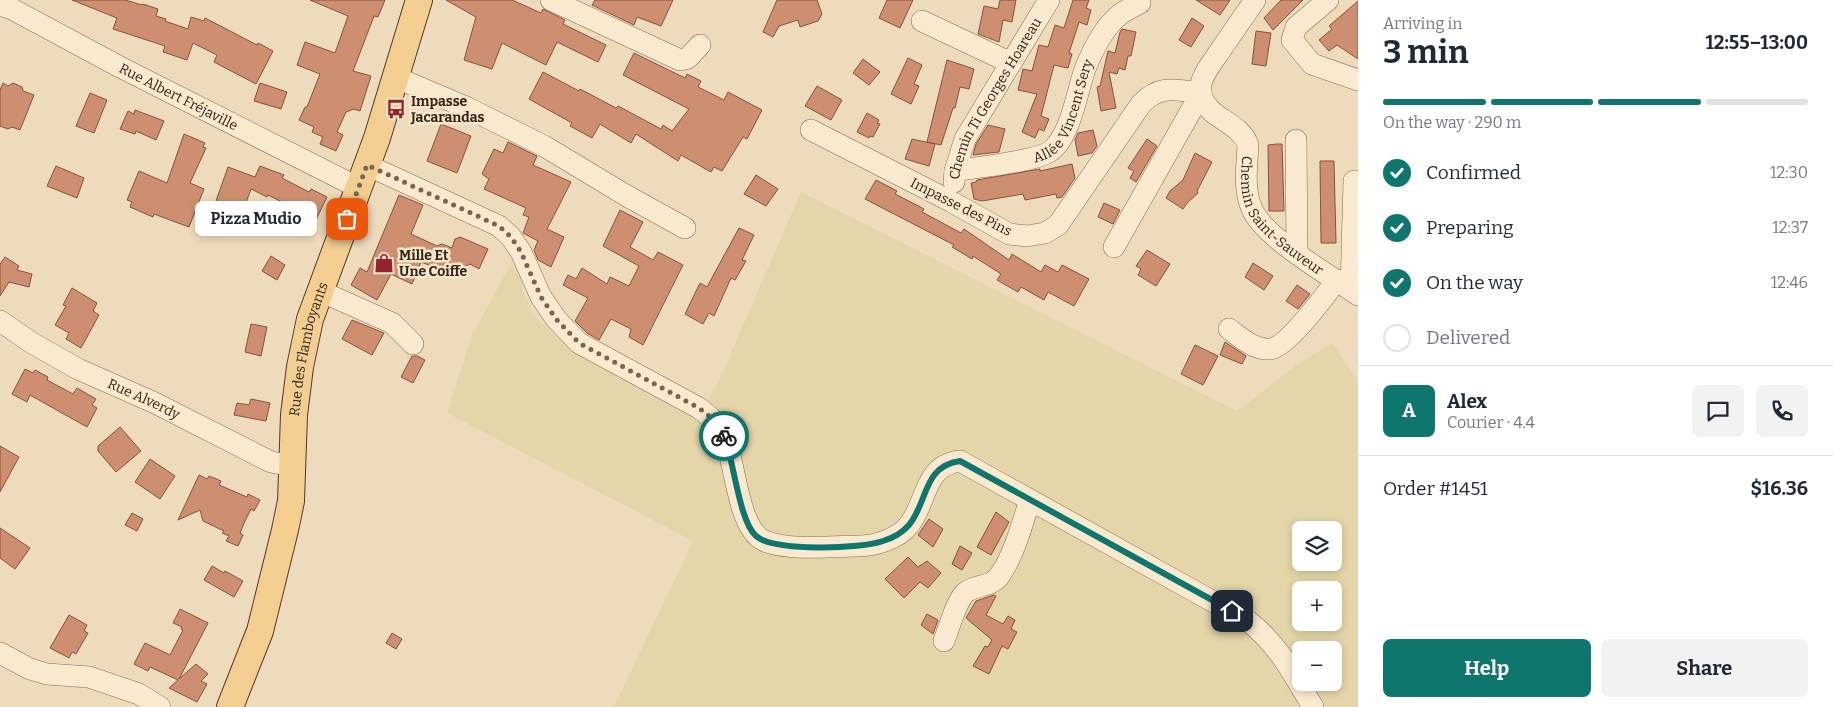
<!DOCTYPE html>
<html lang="en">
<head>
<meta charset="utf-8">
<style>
	body { margin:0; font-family:Bitter,serif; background:#f2f2f3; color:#1f2937; height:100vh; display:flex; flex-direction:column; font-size:19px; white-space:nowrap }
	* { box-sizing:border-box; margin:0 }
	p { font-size:16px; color:#747a83 }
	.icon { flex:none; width:28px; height:28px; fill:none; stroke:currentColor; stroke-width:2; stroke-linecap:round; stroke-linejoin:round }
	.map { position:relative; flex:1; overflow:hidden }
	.panel { display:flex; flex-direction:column; background:#fff; width:475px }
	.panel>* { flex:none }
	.buttons { position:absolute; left:1292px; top:521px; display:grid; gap:10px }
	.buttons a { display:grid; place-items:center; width:50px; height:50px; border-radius:8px; background:#fff; box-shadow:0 2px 8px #0003; font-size:25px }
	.pin { position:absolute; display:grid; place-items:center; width:42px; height:42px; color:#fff; margin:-21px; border-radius:10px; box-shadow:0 2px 8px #0006 }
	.courier { position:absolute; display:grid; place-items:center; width:50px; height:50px; margin:-25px; border:4px solid #0f766e; border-radius:50%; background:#fff; color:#222; box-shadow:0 1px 6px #0007 }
	.bubble { position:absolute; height:35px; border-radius:8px; background:#fff; box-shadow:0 2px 8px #0003; font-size:16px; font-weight:700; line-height:35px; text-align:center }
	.overview em { font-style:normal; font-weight:700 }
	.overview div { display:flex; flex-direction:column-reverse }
	.overview { display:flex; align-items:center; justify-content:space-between; height:85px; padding:0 25px }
	h1 { font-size:32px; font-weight:700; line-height:38px }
	.bar { display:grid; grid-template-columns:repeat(4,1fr); gap:8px 5px; align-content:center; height:60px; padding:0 25px }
	.bar i { height:6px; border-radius:4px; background:#e0e1e3 }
	.bar .current { background:#0f766e }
	.bar p { grid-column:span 4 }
	.line { display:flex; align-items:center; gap:12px; padding:0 25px; border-top:1px solid #e0e1e3 }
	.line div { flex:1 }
	.round { display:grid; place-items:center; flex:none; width:52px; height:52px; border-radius:8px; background:#f2f2f3 }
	ol { padding:0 25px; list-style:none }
	li { display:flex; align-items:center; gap:15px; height:55px }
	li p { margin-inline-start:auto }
	li .icon { padding:5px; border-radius:50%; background:#0f766e; color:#fff; stroke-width:4 }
	li:last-child { color:#747a83 }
	li i { width:28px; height:28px; border:2px solid #e0e1e3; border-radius:50% }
	.button { display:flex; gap:10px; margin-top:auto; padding:10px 25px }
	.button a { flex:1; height:58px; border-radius:8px; background:#0f766e; color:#fff; font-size:20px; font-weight:700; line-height:58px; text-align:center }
	.button a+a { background:#f2f2f3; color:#1f2937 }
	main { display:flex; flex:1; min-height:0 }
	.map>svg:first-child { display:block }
	.farmland { fill:#e4d6a9; fill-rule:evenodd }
	.building { fill:#ce8f70; stroke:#86523b }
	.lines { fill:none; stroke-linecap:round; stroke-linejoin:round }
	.minor-casing { stroke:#866b55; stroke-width:22 }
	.major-casing { stroke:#533a2a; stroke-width:28 }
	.minor { stroke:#f9e9cf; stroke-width:21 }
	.major { stroke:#f4cd91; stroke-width:26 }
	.done { stroke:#766553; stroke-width:5; stroke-dasharray:0 9 }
	.route { stroke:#0f766e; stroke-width:6 }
	.labels { text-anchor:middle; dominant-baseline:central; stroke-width:5; stroke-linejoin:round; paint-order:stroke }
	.street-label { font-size:14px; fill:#35251b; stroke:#f6e6cb }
	.poi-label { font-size:14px; font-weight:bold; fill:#35251b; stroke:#f6e6cb; text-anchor:start }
</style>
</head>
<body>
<main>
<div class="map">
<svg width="1358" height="707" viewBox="0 0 1358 707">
	<rect width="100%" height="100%" fill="#eedbbc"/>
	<!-- farmland -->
	<path class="farmland" d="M801 192 1237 411 1294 367 1332 343 1350 370 1358 379V707H614L693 541 447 413 473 333 516 255 523 291 534 316 558 338 700 414 719 381ZM1301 530H1334V562H1301ZM1301 590H1334V622H1301ZM1301 650H1334V682H1301Z"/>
	<!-- building -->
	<g class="building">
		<path d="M72 0H125L142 5 143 4 158 9 156 16 166 19 165 21 188 29 191 17 204 21 205 18 257 45 258 43 273 51 256 84 214 62 217 55 193 43 187 60 163 52 165 46 113 29 117 18Z"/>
		<path d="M310 0H385L378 17 374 16 353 71 371 76 360 111 354 109 346 112 337 132 343 135 336 151 320 144 323 137 312 132 314 127 299 120 305 107H307L320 74 297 65 305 42 335 53 348 16Z"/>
		<path d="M446 0H512L541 13 543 9 565 20 563 24 606 45 598 62 557 42 546 65 502 43 492 69 464 60 476 17Z"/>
		<path d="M595 0H673L661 26 637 17 634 25 592 5Z"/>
		<path d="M777 0H817L822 14 818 21 800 27 798 20 779 26 773 37 763 32Z"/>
		<path d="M887 0H913L900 28 879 18Z"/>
		<path d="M1000 0H1016L1012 22 1003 20 999 42 978 34 984 6 998 9Z"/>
		<path d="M1073 0H1089L1086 8 1091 10 1087 25 1079 22 1069 53 1072 54 1068 68 1054 65 1041 116 1049 119 1044 131 1039 129 1035 138 1022 132 1037 94 1018 90 1023 69 1032 71 1039 45 1048 47 1055 25 1064 28Z"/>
		<path d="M1196 0H1230L1220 15Z"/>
		<path d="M1281 0H1303L1273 30 1264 18Z"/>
		<path d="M1358 1V59L1337 45 1329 51 1319 40 1332 29 1329 26Z"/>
		<path d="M1192 18 1204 26 1191 47 1179 40Z"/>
		<path d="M1122 29 1136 32 1131 56H1128L1125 70 1119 68 1117 74 1109 72 1116 108 1101 111 1097 87 1100 86 1108 51 1115 53 1120 32Z"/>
		<path d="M1256 31 1271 33 1266 66 1252 64Z"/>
		<path d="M634 53 685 78 687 74 701 81 698 87 724 100 728 92 762 110 747 139 743 137 722 171 714 167 711 172 681 155 678 161 636 134 631 143 600 124 592 138 570 126 572 123 529 99 543 72 579 91 580 89 616 108 618 106 661 129 663 125 672 131 689 109 623 75Z"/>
		<path d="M908 58 922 65 914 84 919 86 911 104 891 94Z"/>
		<path d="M863 59 880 72 869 85 853 73Z"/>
		<path d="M947 60 974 69 969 89 960 87 955 108H953L941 145 927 142Z"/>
		<path d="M3 83 8 86 13 83 22 87 23 91 34 95 20 130 12 127 8 129 0 126V90Z"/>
		<path d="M260 83 287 92 281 109 254 101Z"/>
		<path d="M817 86 842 100 831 120 805 106Z"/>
		<path d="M90 93 107 100 94 133 76 126Z"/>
		<path d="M135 110 164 121 156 140 136 131 135 134 120 129 128 111 134 114Z"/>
		<path d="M867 113 879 120 877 123 880 124 873 137 870 136 869 138 857 132Z"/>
		<path d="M441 124 471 136 457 173 427 161Z"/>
		<path d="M988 125 1005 129 999 152 973 155 976 144Z"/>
		<path d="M1093 130 1097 146 1092 153 1078 156 1075 140 1078 133Z"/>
		<path d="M184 134 205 143 203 147 206 148 190 183 204 189 189 227 154 214 153 217 130 207 132 202 127 200 139 171 167 183Z"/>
		<path d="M912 139 935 144 929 166 905 159Z"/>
		<path d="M1147 139 1157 146 1136 182 1130 178 1134 171 1128 168Z"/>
		<path d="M508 142 537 156 533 165 571 182 547 229 564 237 551 267 538 260 534 250 538 241 523 233 529 217 523 215 526 208 484 189 489 179 482 174 494 149 503 153Z"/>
		<path d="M1277 144H1282L1284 211H1269L1268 145Z"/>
		<path d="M1195 153 1212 162 1197 191 1198 193 1187 203 1183 209 1166 198 1170 191 1183 180Z"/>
		<path d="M1320 161H1334L1336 243H1321Z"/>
		<path d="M1072 164 1075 178 1062 197 1057 198 1056 194 1025 200 1023 194 982 201 974 199 971 183 976 182 977 180 1040 169V171Z"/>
		<path d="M56 166 84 178 77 198 47 186Z"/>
		<path d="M260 166 284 175 282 178 309 192 311 189 327 197 308 236 291 228 300 211 268 195 267 197 251 189 242 213 216 201 228 167 255 177Z"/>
		<path d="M756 175 778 189 766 206 744 194Z"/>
		<path d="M876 180 897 191 895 194 924 209 922 212 961 233 964 229 1009 260 1012 254 1041 272 1045 265 1058 272 1062 265 1089 279 1074 306 1048 292 1044 300 1021 287 1018 292 997 280 1001 274 973 256 972 259 952 247 954 245 865 199Z"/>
		<path d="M399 195 423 205 411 234 437 246 442 244 452 248 455 239 460 237 488 249 479 269 470 264 449 273 421 262 412 284 391 274 377 300 351 285 360 268 367 272Z"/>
		<path d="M1104 203 1120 210 1113 224 1098 217Z"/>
		<path d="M620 210 643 222 630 247 653 260 658 252 683 265 643 345 629 337 631 329 611 319 599 340 587 333 575 321 588 298 563 285 568 275 576 279 582 268 607 284 610 277 629 286 639 266 603 246Z"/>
		<path d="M739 228 754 235 742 260 746 261 735 280 731 278 714 316 709 313 703 324 685 314 700 283 707 287Z"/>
		<path d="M1147 250 1170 264 1156 286 1138 275 1141 269 1136 266Z"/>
		<path d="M271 256 285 265 277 280 262 271Z"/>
		<path d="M5 257 19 266 17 270 32 274 29 287 9 282 0 296V264Z"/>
		<path d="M1253 263 1273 276 1264 290 1245 277Z"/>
		<path d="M1297 285 1310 294 1298 309 1286 301Z"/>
		<path d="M72 288 97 303 93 311 99 315 81 348 66 339 69 333 55 325 66 306 63 305Z"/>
		<path d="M352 320 384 333 372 355 342 339Z"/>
		<path d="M251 324 267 327 261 356 245 352Z"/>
		<path d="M1225 342 1246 356 1242 364 1220 355Z"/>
		<path d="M1195 345 1218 356 1203 385 1181 374Z"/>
		<path d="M412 356H417L425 360 413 383 401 377Z"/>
		<path d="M25 369 33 373 35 370 48 377 47 380 73 394 77 388 96 399 92 405 97 408 87 427 30 395 27 402 12 394Z"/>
		<path d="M251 399 270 403 266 421 234 415 237 403 249 405Z"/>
		<path d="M120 427 141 451 116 472 98 451V446Z"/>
		<path d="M0 446 19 457 0 492Z"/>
		<path d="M150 459 175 476 160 499 135 482Z"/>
		<path d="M199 475 207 479 209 476 221 481 219 485 247 497 248 494 260 500 254 511 251 509 245 521 240 533 243 535 238 546 226 541 229 536 222 533 224 531 203 521 200 510 178 520Z"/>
		<path d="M996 512 1009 522 991 555 977 547Z"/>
		<path d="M132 513 143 519 137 531 125 525Z"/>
		<path d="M929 519 943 529 933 547 918 535Z"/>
		<path d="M0 528 30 548 15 569 0 558Z"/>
		<path d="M960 546 972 553 962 570 952 564Z"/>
		<path d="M908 557 918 567 927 561 941 573 928 588 920 582 904 598 885 579Z"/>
		<path d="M212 566 224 573 225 571 243 581 234 597 204 580Z"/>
		<path d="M994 595 996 596 986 615 1003 624 1008 616 1015 620 1011 629 1017 632 1008 649 1002 646 989 674 973 666 985 646 988 647 992 640 966 618 976 601Z"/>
		<path d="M180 609 208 623 179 679 196 664 208 674 201 681 207 684 197 702 169 688 178 680 150 667 148 671 134 664 145 643 170 655 183 630 181 629 182 627 173 623Z"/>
		<path d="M927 614 938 620 933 634 921 625Z"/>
		<path d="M69 615 87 625 84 631 88 633 76 654 72 652 69 658 50 648Z"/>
		<path d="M392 633 402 639 396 649 386 643Z"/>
	</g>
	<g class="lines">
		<defs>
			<g id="minor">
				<path d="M551 0 680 60 688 58 700 45"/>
				<path id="s1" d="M1255 0C1244 16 1233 32 1222 48 1215 59 1204 71 1201 84 1199 96 1206 107 1215 114 1227 123 1243 130 1248 145 1247 166 1243 189 1252 209 1264 238 1331 276 1358 295"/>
				<path d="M1328 0 1296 27 1292 40 1312 64 1358 80"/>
				<path id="s2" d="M0 5 12 9 120 67 359 188"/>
				<path d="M922 21 1011 63"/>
				<path d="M397 78 468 108 544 146 627 196 685 228"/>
				<path d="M811 130 952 202 1009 234 1027 236 1045 233 1058 225 1141 104C1160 84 1176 90 1201 93L1114 247"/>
				<path d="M1296 140 1297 253"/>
				<path d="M367 165 499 226 511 237 521 252 541 297 556 319 579 343 699 408C709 416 717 422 722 433 737 460 736 532 767 542 795 551 829 546 858 546 875 546 898 539 909 525 928 501 923 466 960 461L1248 621C1279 645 1293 674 1313 707"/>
				<path id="s3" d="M955 171C976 167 1033 162 1049 152 1070 139 1077 92 1085 69 1092 52 1103 29 1117 17 1123 11 1133 7 1140 3"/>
				<path id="s4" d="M954 182 955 171 965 139 1049 0"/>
				<path d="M1351 290 1354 181"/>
				<path d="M320 291 392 323 413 344"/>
				<path id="s5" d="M0 321 32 343 78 369 155 403 271 462 293 466"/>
				<path d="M1229 329C1241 338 1254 350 1270 349 1288 347 1325 295 1337 280"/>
				<path d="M944 641C949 628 957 599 966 592 977 584 991 588 1000 575 1015 553 1022 524 1030 500"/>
				<path d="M0 653 30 669 47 674 89 677 139 694 160 707"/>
			</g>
			<g id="major">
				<path id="s6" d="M230 707 260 631 285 530 291 501 294 415 300 367 310 319 377 138 419 0"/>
			</g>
		</defs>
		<!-- minor casing -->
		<use href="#minor" class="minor-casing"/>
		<!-- major casing -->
		<use href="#major" class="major-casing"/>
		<!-- minor -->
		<use href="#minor" class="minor"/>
		<!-- major -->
		<use href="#major" class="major"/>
	</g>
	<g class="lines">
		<!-- done -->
		<path class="done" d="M347 219 367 165 499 226 511 237 521 252 541 297 556 319 579 343 699 408 714 420 724 436"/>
		<!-- route -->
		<path class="route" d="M724 436C734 461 739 521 756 536 773 552 862 549 883 541 893 538 902 533 909 525 928 502 923 466 960 461L1232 611"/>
	</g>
	<!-- icons -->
	<defs>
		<symbol id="bus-bare" viewBox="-9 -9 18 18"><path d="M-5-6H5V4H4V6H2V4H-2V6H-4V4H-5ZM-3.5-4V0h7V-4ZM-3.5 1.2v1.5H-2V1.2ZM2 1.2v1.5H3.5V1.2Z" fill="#96242e" stroke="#f6e6cb" stroke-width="2.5" paint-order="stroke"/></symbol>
		<symbol id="shop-bare" viewBox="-9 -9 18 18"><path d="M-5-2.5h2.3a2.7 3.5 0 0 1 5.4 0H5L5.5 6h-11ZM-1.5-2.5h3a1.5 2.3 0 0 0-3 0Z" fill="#96242e" stroke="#f6e6cb" stroke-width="2.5" paint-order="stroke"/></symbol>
	</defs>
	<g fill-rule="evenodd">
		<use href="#bus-bare" x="382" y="95" width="28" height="28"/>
		<use href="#shop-bare" x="370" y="249" width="28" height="28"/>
	</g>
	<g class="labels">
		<!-- street labels -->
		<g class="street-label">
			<text stroke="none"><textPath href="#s2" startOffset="201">Rue Albert Fréjaville</textPath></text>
			<text stroke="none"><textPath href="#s4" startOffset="94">Chemin Ti Georges Hoareau</textPath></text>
			<text stroke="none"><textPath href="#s3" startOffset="139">Allée Vincent Sery</textPath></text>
			<text transform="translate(961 207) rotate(27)">Impasse des Pins</text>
			<text stroke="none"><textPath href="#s1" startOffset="266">Chemin Saint-Sauveur</textPath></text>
			<text stroke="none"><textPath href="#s6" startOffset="369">Rue des Flamboyants</textPath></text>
			<text stroke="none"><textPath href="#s5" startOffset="164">Rue Alverdy</textPath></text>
		</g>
		<!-- poi labels -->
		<g class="poi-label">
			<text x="411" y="101">Impasse<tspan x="411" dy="16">Jacarandas</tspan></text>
			<text x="399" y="255">Mille Et<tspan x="399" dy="16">Une Coiffe</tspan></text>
		</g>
	</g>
</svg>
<div class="buttons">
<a><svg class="icon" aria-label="layers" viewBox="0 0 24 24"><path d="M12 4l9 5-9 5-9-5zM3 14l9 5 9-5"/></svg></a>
<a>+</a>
<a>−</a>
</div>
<div class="pin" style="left:347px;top:219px;background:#ea580c"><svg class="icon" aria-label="bag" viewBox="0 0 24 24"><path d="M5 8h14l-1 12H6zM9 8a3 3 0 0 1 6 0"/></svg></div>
<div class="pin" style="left:1232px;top:611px;background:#1f2937"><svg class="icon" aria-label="home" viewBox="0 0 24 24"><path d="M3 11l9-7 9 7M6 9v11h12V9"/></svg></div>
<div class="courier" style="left:724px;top:436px"><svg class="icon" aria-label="bike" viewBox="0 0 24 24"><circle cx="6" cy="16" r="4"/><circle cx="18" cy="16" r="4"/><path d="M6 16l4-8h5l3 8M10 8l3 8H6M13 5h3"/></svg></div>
<div class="bubble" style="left:195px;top:201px;width:122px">Pizza Mudio</div>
</div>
<section class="panel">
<div class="overview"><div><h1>3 min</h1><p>Arriving in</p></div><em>12:55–13:00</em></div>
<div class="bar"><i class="current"></i><i class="current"></i><i class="current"></i><i></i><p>On the way · 290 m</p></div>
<ol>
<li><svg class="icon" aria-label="check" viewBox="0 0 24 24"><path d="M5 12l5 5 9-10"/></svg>Confirmed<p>12:30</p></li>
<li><svg class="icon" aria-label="check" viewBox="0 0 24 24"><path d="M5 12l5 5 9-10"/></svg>Preparing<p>12:37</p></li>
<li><svg class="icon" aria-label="check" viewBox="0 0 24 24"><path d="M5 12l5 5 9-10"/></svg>On the way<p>12:46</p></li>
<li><i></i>Delivered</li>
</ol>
<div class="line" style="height:90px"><b class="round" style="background:#0f766e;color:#fff">A</b><div><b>Alex</b><p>Courier · 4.4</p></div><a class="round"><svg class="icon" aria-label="chat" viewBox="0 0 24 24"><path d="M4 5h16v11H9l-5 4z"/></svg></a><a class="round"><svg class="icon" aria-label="phone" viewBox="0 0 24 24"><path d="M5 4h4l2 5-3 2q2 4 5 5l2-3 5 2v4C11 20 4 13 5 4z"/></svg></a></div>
<div class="line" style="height:65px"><div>Order #1451</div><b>$16.36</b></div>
<div class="button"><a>Help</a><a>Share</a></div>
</section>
</main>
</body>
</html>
